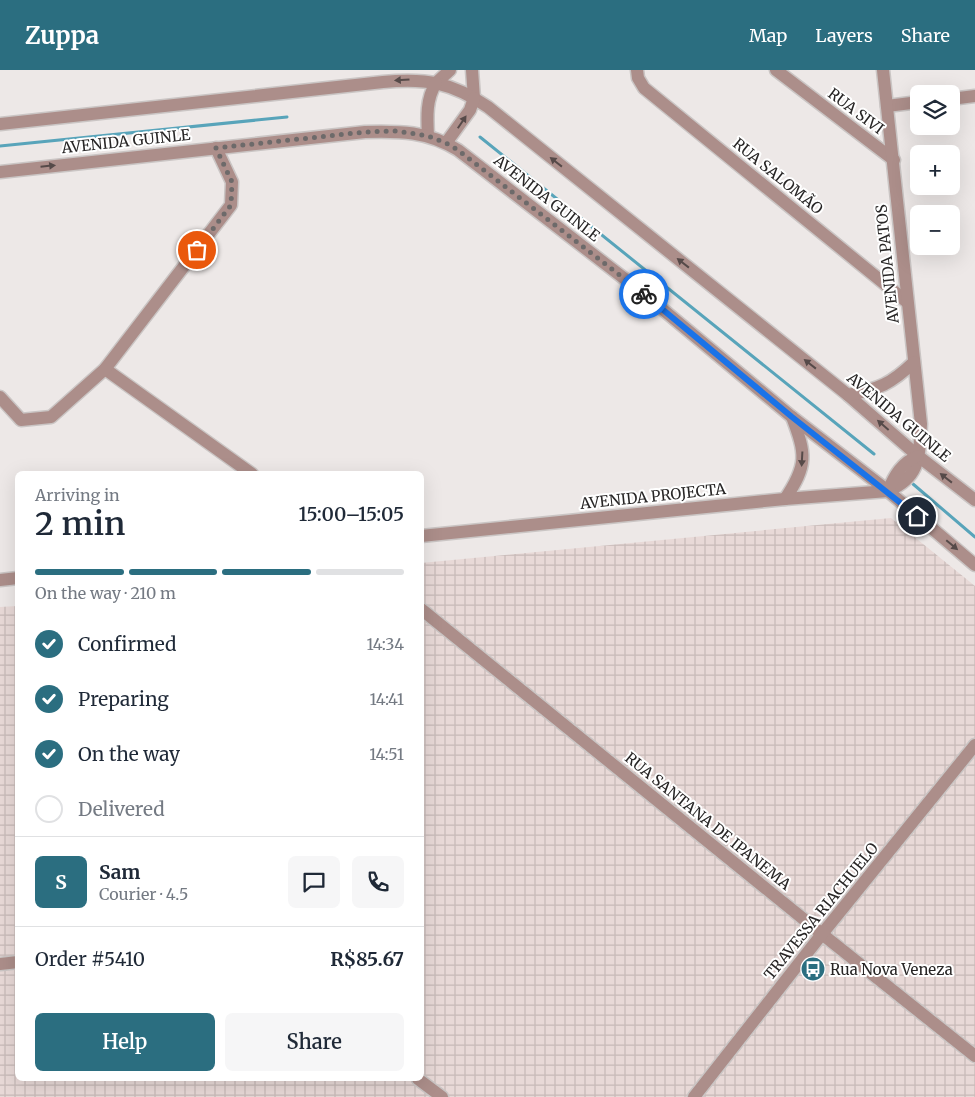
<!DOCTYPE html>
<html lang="en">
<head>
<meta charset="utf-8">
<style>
	body { margin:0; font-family:Merriweather,serif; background:#f6f6f7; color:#1f2937; height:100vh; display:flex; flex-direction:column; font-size:19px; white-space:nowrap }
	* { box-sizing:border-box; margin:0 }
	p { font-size:16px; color:#747a83 }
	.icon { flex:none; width:28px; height:28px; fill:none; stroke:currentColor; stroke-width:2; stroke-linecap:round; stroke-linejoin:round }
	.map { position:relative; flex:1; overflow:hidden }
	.details { position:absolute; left:15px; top:401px; width:409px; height:610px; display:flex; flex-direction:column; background:#fff; border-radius:8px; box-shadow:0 5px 20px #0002 }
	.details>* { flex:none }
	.fabs { position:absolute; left:910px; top:15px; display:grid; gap:10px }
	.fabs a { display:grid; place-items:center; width:50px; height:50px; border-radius:8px; background:#fff; box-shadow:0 5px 20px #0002; font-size:25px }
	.pin { position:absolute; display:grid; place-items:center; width:42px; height:42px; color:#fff; margin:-21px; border:2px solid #fff; border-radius:50%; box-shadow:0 1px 5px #0007 }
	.courier { position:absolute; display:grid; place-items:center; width:50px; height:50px; margin:-25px; border:4px solid #1a73e8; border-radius:50%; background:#fff; color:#222; box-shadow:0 1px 6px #0007 }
	.summary em { font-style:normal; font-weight:600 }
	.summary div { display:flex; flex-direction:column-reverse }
	.summary { display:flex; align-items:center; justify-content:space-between; height:85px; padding:0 20px }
	h1 { font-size:32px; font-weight:600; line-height:38px }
	.bar { display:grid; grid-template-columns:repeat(4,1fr); gap:8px 5px; align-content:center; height:60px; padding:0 20px }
	.bar i { height:6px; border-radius:4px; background:#e0e1e3 }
	.bar .on { background:#2b6e80 }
	.bar p { grid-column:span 4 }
	.line { display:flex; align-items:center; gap:12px; padding:0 20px; border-top:1px solid #e0e1e3 }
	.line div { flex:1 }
	.round { display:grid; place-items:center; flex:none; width:52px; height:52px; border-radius:8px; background:#f6f6f7 }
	ol { padding:0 20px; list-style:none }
	li { display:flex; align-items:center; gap:15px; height:55px }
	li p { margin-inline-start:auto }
	li .icon { padding:5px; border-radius:50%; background:#2b6e80; color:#fff; stroke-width:4 }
	li:last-child { color:#747a83 }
	li i { width:28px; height:28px; border:2px solid #e0e1e3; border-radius:50% }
	.action { display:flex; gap:10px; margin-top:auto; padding:10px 20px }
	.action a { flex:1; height:58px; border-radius:8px; background:#2b6e80; color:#fff; font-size:20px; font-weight:600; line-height:58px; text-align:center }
	.action a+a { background:#f6f6f7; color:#1f2937 }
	header { display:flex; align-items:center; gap:30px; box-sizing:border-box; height:70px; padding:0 25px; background:#2b6e80; color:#fff }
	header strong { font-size:24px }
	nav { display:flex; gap:28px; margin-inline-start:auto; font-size:18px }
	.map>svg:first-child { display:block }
	.industrial { fill:url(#industrial-grid) }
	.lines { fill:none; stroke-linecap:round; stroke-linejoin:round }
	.stream { stroke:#58a4ba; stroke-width:3 }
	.minor-casing { stroke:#cac5c4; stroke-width:15 }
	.tertiary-casing { stroke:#cac5c4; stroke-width:15 }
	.minor { stroke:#ac8e8a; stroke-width:12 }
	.tertiary { stroke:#ac8e8a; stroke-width:12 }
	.oneway { fill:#564a49 }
	.done { stroke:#6d6a6a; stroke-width:5; stroke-dasharray:0 9 }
	.route { stroke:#1a73e8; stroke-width:6 }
	.labels { text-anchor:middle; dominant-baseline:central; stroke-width:4; stroke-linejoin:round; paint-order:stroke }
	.street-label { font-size:15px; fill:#282626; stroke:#fff }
	.poi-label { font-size:15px; fill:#282626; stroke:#fff; text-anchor:start }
</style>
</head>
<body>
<header>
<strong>Zuppa</strong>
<nav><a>Map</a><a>Layers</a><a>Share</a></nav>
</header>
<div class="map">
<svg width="975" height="1027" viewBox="0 0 975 1027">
	<defs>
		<pattern id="industrial-grid" width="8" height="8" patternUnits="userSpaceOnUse" patternTransform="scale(1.25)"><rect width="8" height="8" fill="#e8d9d7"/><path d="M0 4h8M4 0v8" fill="none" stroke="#c7bab8"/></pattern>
	</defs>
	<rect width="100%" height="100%" fill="#ede8e7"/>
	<!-- industrial -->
	<path class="industrial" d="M891 448 975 516V1027H0V537L17 536 18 1009H421V493Z"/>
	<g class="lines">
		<!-- stream -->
		<g class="stream">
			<path d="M480 67 874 384"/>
			<path d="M0 76 287 47"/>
			<path d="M913 414 975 467"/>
		</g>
		<defs>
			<g id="minor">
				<path d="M472 0 474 28"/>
				<path d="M637 0 638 8 644 18 907 232"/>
				<path d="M776 0 894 90"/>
				<path d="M436 13 450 0"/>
				<path d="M951 29 975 26"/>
				<path d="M887 36 919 32"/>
				<path d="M105 299 252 404"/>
				<path d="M0 327 21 350 51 347 105 299 231 135 232 112 216 78"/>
				<path d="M421 466 785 429 888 421"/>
				<path d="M0 510 18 508"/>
				<path d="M421 539 822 864 975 986"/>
				<path d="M0 894 18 892"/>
				<path d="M418 1009 442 1027"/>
			</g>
			<g id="tertiary">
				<path d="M883 0 921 354C919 386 921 407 888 421"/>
				<path d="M0 54 383 12C426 8 451 12 488 37L848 325 918 386 975 430"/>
				<path d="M428 66C427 47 426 29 436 13"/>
				<path d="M446 73 470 40 474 28"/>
				<path d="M0 102 365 62C400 61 427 61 458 80L643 223 792 347 888 421 975 495"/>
				<path d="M848 325C879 319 891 314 914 292"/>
				<path d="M888 421C894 406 902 392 918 386"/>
				<path d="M785 429C808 395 806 384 792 347"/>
				<path d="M694 1027 822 864 975 675"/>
			</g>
		</defs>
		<!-- minor casing -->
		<use href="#minor" class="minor-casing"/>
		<!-- tertiary casing -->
		<use href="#tertiary" class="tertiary-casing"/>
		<!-- minor -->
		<use href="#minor" class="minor"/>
		<!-- tertiary -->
		<use href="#tertiary" class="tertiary"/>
	</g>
	<!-- one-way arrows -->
	<defs><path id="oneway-solid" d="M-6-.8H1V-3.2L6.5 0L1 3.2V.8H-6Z" transform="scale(1.25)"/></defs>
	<g class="oneway">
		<use href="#oneway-solid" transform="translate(402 10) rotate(176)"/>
		<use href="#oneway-solid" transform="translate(462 52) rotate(-56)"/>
		<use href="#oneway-solid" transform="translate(556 92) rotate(-142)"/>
		<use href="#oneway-solid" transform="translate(48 96) rotate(-6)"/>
		<use href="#oneway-solid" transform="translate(683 193) rotate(-142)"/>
		<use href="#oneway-solid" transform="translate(810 294) rotate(-142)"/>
		<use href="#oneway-solid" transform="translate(883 355) rotate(-139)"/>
		<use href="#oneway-solid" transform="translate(802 389) rotate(93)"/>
		<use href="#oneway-solid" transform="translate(946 408) rotate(-142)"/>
		<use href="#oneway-solid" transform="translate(952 475) rotate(40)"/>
	</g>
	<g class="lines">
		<!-- done -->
		<path class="done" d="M197 180 231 135 232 112 216 78 365 62 397 61 428 66 446 73 458 80 644 224"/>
		<!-- route -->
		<path class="route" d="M644 224 792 347 917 446"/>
	</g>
	<!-- icons -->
	<defs>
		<symbol id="bus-disc" viewBox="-11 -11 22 22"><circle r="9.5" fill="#2b6e80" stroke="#fff"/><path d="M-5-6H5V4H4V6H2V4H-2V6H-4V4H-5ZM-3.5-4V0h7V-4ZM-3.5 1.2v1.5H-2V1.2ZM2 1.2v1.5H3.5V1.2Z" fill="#fff"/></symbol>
	</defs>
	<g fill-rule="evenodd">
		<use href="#bus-disc" x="799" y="885" width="28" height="28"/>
	</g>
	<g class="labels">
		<!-- street labels -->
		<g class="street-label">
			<text transform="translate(856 41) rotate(37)">RUA SIVI</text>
			<text transform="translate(126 71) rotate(-6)">AVENIDA GUINLE</text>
			<text transform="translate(778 106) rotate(39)">RUA SALOMÃO</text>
			<text transform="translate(547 128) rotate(38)">AVENIDA GUINLE</text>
			<text transform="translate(887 194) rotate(-96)">AVENIDA PATOS</text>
			<text transform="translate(899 347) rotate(40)">AVENIDA GUINLE</text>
			<text transform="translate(653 426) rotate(-6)">AVENIDA PROJECTA</text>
			<text transform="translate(708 751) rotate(39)">RUA SANTANA DE IPANEMA</text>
			<text transform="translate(821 841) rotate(-51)">TRAVESSA RIACHUELO</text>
		</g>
		<!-- poi labels -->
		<g class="poi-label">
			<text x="830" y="899">Rua Nova Veneza</text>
		</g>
	</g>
</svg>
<div class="fabs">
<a><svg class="icon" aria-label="layers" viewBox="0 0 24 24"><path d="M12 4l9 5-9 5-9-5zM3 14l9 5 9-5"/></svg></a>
<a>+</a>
<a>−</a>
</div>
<div class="pin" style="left:197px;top:180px;background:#ea580c"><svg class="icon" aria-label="bag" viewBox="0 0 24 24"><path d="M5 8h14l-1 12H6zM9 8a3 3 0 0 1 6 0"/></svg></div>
<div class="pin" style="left:917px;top:446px;background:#1f2937"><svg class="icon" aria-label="home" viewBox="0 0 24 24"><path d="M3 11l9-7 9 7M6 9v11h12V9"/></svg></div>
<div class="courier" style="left:644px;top:224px"><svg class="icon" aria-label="bike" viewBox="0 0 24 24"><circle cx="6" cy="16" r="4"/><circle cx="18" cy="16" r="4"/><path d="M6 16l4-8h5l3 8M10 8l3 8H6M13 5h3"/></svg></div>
<section class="details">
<div class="summary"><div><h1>2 min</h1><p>Arriving in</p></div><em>15:00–15:05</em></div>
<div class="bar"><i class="on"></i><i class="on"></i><i class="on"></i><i></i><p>On the way · 210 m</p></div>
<ol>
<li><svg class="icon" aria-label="check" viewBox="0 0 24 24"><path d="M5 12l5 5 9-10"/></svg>Confirmed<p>14:34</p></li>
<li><svg class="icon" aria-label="check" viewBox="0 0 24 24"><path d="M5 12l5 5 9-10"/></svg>Preparing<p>14:41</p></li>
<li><svg class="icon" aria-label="check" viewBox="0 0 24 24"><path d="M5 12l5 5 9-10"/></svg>On the way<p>14:51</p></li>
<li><i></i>Delivered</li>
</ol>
<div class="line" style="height:90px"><b class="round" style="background:#2b6e80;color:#fff">S</b><div><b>Sam</b><p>Courier · 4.5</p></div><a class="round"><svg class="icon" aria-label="chat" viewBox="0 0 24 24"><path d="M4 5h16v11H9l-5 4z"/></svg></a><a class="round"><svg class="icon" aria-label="phone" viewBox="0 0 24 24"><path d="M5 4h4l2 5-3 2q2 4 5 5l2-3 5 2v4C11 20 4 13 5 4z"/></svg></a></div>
<div class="line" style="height:65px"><div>Order #5410</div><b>R$85.67</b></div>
<div class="action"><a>Help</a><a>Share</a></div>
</section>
</div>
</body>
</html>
